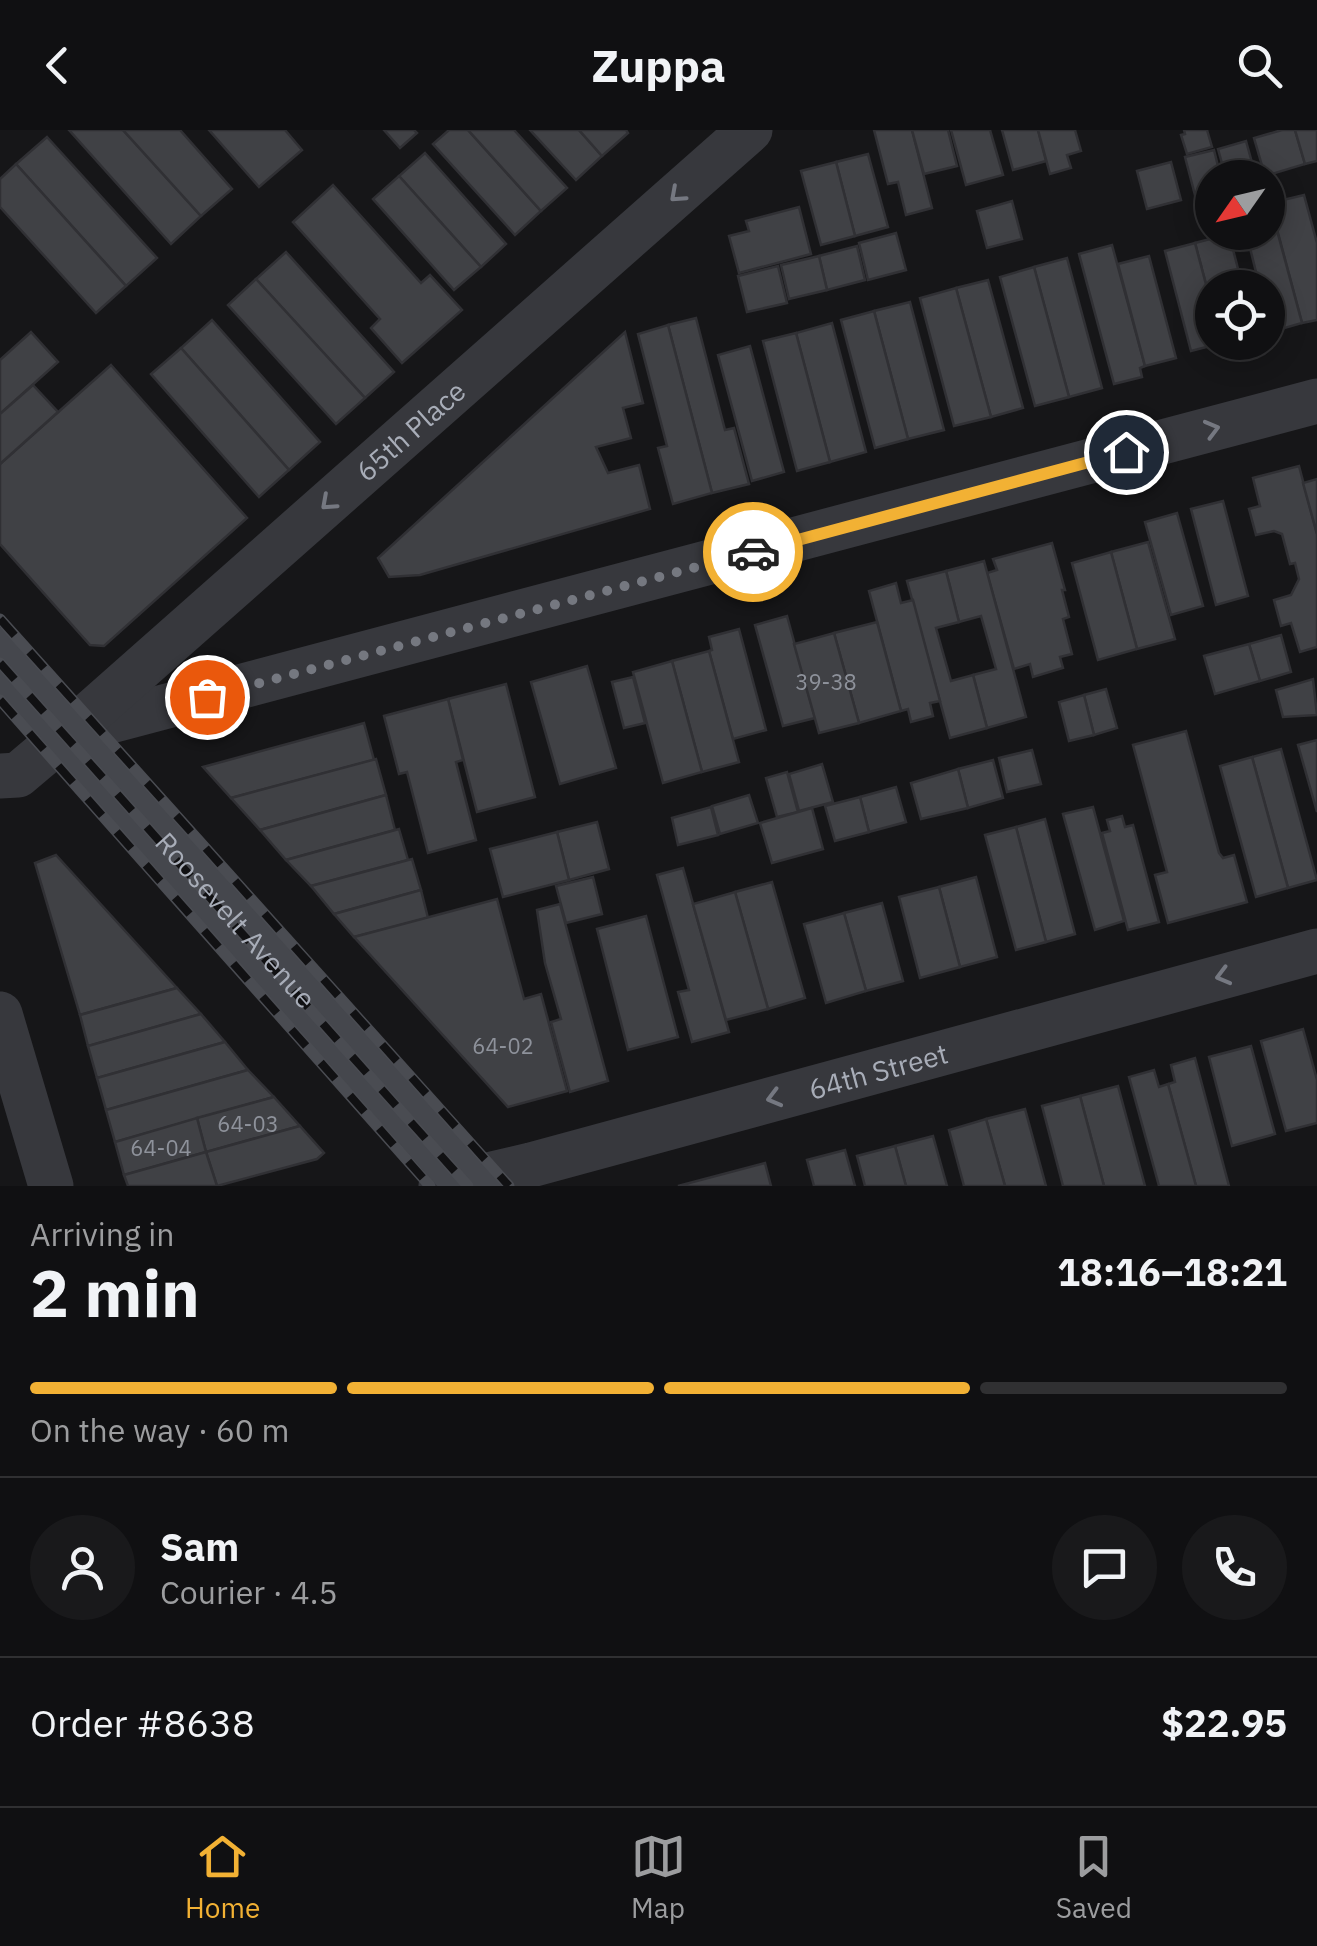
<!DOCTYPE html>
<html lang="en">
<head>
<meta charset="utf-8">
<style>
	body { margin:0; font-family:"IBM Plex Sans",sans-serif; background:#19191b; color:#f1f3f6; height:100vh; display:flex; flex-direction:column; font-size:38px; white-space:nowrap }
	* { box-sizing:border-box; margin:0 }
	p { font-size:32px; color:#9c9d9f }
	.icon { flex:none; width:55px; height:55px; fill:none; stroke:currentColor; stroke-width:2; stroke-linecap:round; stroke-linejoin:round }
	.map { position:relative; height:1056px; overflow:hidden }
	.sheet { display:flex; flex-direction:column; background:#101012; flex:1 }
	.sheet>* { flex:none }
	.needle { width:65px; rotate:236deg }
	.tools { position:absolute; left:1195px; top:30px; display:grid; gap:20px }
	.tools a { display:grid; place-items:center; width:90px; height:90px; border-radius:50%; background:#101012; box-shadow:0 5px 25px #0003,0 0 0 2px #303032; font-size:50px }
	.pin { position:absolute; display:grid; place-items:center; width:85px; height:85px; color:#fff; margin:-42px; border:5px solid #fff; border-radius:50%; box-shadow:0 2px 10px #0007 }
	.courier { position:absolute; display:grid; place-items:center; width:100px; height:100px; margin:-50px; border:8px solid #f2b134; border-radius:50%; background:#fff; color:#222; box-shadow:0 2px 12px #0007 }
	.headline em { font-style:normal; font-weight:700 }
	.headline div { display:flex; flex-direction:column-reverse }
	.headline { display:flex; align-items:center; justify-content:space-between; height:170px; padding:0 30px }
	h1 { font-size:65px; font-weight:700; line-height:75px }
	.bar { display:grid; grid-template-columns:repeat(4,1fr); gap:15px 10px; align-content:center; height:120px; padding:0 30px }
	.bar i { height:12px; border-radius:8px; background:#303032 }
	.bar .selected { background:#f2b134 }
	.bar p { grid-column:span 4 }
	.line { display:flex; align-items:center; gap:25px; padding:0 30px; border-top:2px solid #303032 }
	.line div { flex:1 }
	.round { display:grid; place-items:center; flex:none; width:105px; height:105px; border-radius:52px; background:#19191b }
	header { display:flex; justify-content:space-between; align-items:center; height:130px; padding:0 30px; background:#101012; font-size:45px; font-weight:700 }
	.tab-bar { display:flex; justify-content:space-around; align-items:center; height:140px; border-top:2px solid #303032; background:#101012; font-size:28px; color:#9c9d9f }
	.tab-bar a { display:grid; justify-items:center; gap:5px }
	.tab-bar .selected { color:#f2b134 }
	.map>svg:first-child { display:block }
	.building { fill:#404145; stroke:#303034; stroke-width:2.5 }
	.lines { fill:none; stroke-linecap:round; stroke-linejoin:round }
	.street { stroke:#37383d; stroke-width:45 }
	.secondary { stroke:#45474d; stroke-width:55 }
	.rail-casing { stroke:#4a4c52; stroke-width:11 }
	.rail { stroke:#111113; stroke-width:8; stroke-dasharray:22; stroke-linecap:butt }
	.oneway { stroke:#757881 }
	.done { stroke:#757880; stroke-width:10; stroke-dasharray:0 18 }
	.route { stroke:#f2b134; stroke-width:12 }
	.labels { text-anchor:middle; dominant-baseline:central; stroke-width:9; stroke-linejoin:round; paint-order:stroke }
	.number-label { font-size:22px; fill:#8e929b }
	.street-label { font-size:28px; fill:#a8adb8; stroke:#111113 }
</style>
</head>
<body>
<header><svg class="icon" aria-label="back" viewBox="0 0 24 24"><path d="M15 5l-7 7 7 7"/></svg>Zuppa<svg class="icon" aria-label="search" viewBox="0 0 24 24"><circle cx="10" cy="10" r="6"/><path d="M15 15l6 6"/></svg></header>
<div class="map">
<svg width="1317" height="1056" viewBox="0 0 1317 1056">
	<rect width="100%" height="100%" fill="#161618"/>
	<!-- building -->
	<g class="building">
		<path d="M69 0H123L201 86 171 114Z"/>
		<path d="M123 0H180L232 59 201 86Z"/>
		<path d="M209 0H285L302 20 259 57Z"/>
		<path d="M384 0H414L417 3 400 18Z"/>
		<path d="M449 0H468L541 81 515 105 433 14Z"/>
		<path d="M468 0H514L567 58 541 81Z"/>
		<path d="M530 0H579L602 26 576 50Z"/>
		<path d="M579 0H626L628 3 602 26Z"/>
		<path d="M874 0H912L932 78 906 85 898 52 888 54Z"/>
		<path d="M912 0H948L957 36 924 44Z"/>
		<path d="M951 0H990L1003 45 966 55Z"/>
		<path d="M1002 0H1038L1046 31 1013 40Z"/>
		<path d="M1038 0H1075L1081 21 1067 25 1071 38 1050 44Z"/>
		<path d="M1184 0H1207L1212 17 1187 24 1181 5 1185 4Z"/>
		<path d="M1282 0H1295L1305 34 1265 46 1254 8Z"/>
		<path d="M1295 0H1317V31L1305 34Z"/>
		<path d="M47 7 157 128 126 156 16 34Z"/>
		<path d="M1246 11 1256 47 1226 48 1218 19Z"/>
		<path d="M1214 20 1221 48H1212V64L1196 69 1185 27Z"/>
		<path d="M425 23 506 114 481 137 399 46Z"/>
		<path d="M868 24 888 97 855 106 836 32Z"/>
		<path d="M836 32 855 106 821 115 801 41Z"/>
		<path d="M1171 32 1181 70 1147 79 1137 41Z"/>
		<path d="M16 34 126 156 96 183 0 77V49Z"/>
		<path d="M399 46 481 137 454 160 373 69Z"/>
		<path d="M333 55 421 153 430 145 462 180 402 233 371 198 380 189 293 92Z"/>
		<path d="M1304 65 1317 113V190L1302 193 1270 73Z"/>
		<path d="M1012 71 1022 109 987 118 977 81Z"/>
		<path d="M799 77 811 124 739 143 729 106 749 101 746 91Z"/>
		<path d="M1275 93 1302 193 1271 202 1268 186V158H1260L1246 102H1268V95Z"/>
		<path d="M896 103 906 140 868 150 859 113Z"/>
		<path d="M1229 104 1243 158H1212V177L1195 113Z"/>
		<path d="M1195 113 1212 177V212L1222 213 1191 221 1165 121Z"/>
		<path d="M1112 115 1145 236 1140 238 1142 247 1114 254 1079 124Z"/>
		<path d="M857 116 865 150 827 160 819 126Z"/>
		<path d="M286 122 394 242 365 268 256 149Z"/>
		<path d="M819 126 827 160 789 169 781 135Z"/>
		<path d="M1149 126 1176 228 1145 236 1118 134Z"/>
		<path d="M1067 128 1102 258 1069 267 1034 137Z"/>
		<path d="M778 136 787 173 747 182 738 146Z"/>
		<path d="M1034 137 1069 267 1035 276 1000 147Z"/>
		<path d="M256 149 365 268 336 294 228 175Z"/>
		<path d="M988 150 1023 278 991 287 956 158Z"/>
		<path d="M956 158 991 287 954 296 920 168Z"/>
		<path d="M910 172 944 300 908 309 874 181Z"/>
		<path d="M874 181 908 309 875 318 841 190Z"/>
		<path d="M696 188 725 300 734 298 749 354 712 363 668 195Z"/>
		<path d="M212 190 320 312 289 340 181 218Z"/>
		<path d="M832 193 866 322 830 332 796 203Z"/>
		<path d="M668 195 712 363 673 374 658 318 667 316 638 204Z"/>
		<path d="M31 202 58 232 0 284V230Z"/>
		<path d="M625 202 643 273 623 278 631 308 596 317 608 343 639 335 650 379 420 445 389 447 378 428Z"/>
		<path d="M796 203 830 332 797 341 763 211Z"/>
		<path d="M750 216 784 342 752 351 718 225Z"/>
		<path d="M181 218 289 340 259 367 151 244Z"/>
		<path d="M111 235 247 388 104 516 90 515 0 414V334Z"/>
		<path d="M33 255 58 282 0 334V284Z"/>
		<path d="M1299 336 1317 404V517L1300 522 1291 493 1281 496 1274 470 1291 465 1299 449 1295 433 1290 434 1282 404 1274 401 1256 405 1249 379 1260 376 1253 348Z"/>
		<path d="M1317 349V404L1303 353Z"/>
		<path d="M1223 371 1248 466 1216 475 1191 379Z"/>
		<path d="M1177 383 1203 476 1171 485 1145 392Z"/>
		<path d="M1148 412 1175 509 1137 519 1111 422Z"/>
		<path d="M1052 413 1065 460H1062L1069 487 1063 489 1072 524 1060 527 1063 538 1033 547 1030 534 1014 539 987 443 997 440 993 429Z"/>
		<path d="M1111 422 1137 519 1098 530 1072 433Z"/>
		<path d="M984 431 1026 587 987 598 973 545 996 539 981 486 959 492 946 441Z"/>
		<path d="M946 441 959 492 936 498 951 551 973 545 987 598 950 608 907 451Z"/>
		<path d="M896 453 901 473 913 470 940 571 930 573 933 586 911 592 908 579 901 581 869 461Z"/>
		<path d="M787 486 815 588 783 596 755 495Z"/>
		<path d="M877 492 901 581 859 593 834 503Z"/>
		<path d="M739 499 766 600 733 609 709 521 712 520 709 507Z"/>
		<path d="M834 503 859 593 819 603 794 514Z"/>
		<path d="M1281 505 1291 542 1260 551 1249 514Z"/>
		<path d="M1249 514 1260 551 1215 564 1204 526Z"/>
		<path d="M709 521 739 632 702 642 672 531Z"/>
		<path d="M672 531 702 642 663 653 633 542Z"/>
		<path d="M587 536 616 638 560 654 531 552Z"/>
		<path d="M633 547 645 593 624 598 612 552Z"/>
		<path d="M1313 549 1317 585 1283 587 1276 560Z"/>
		<path d="M506 554 535 667 477 682 448 569Z"/>
		<path d="M1106 559 1117 598 1094 605 1084 565Z"/>
		<path d="M1084 565 1094 605 1069 611 1059 572Z"/>
		<path d="M448 569 463 630 456 632 476 710 428 723 407 642 399 644 384 586Z"/>
		<path d="M364 593 374 630 231 668 203 637Z"/>
		<path d="M1186 601 1219 723 1223 728 1234 725 1247 772 1168 793 1155 745 1167 742 1133 615Z"/>
		<path d="M1317 610V682L1298 615Z"/>
		<path d="M1281 619 1317 750 1288 758 1252 627Z"/>
		<path d="M1032 620 1041 654 1007 662 999 628Z"/>
		<path d="M1252 627 1288 758 1256 767 1220 636Z"/>
		<path d="M376 629 386 665 260 700 231 668Z"/>
		<path d="M993 630 1003 668 968 678 958 639Z"/>
		<path d="M822 634 833 672 799 681 789 644Z"/>
		<path d="M958 639 968 678 921 689 911 653Z"/>
		<path d="M787 642 798 682 777 687 766 648Z"/>
		<path d="M896 657 906 692 869 702 860 667Z"/>
		<path d="M386 665 395 700 286 730 260 700Z"/>
		<path d="M749 665 758 693 720 704 712 676Z"/>
		<path d="M860 667 869 702 835 711 825 676Z"/>
		<path d="M711 677 718 705 678 715 672 688Z"/>
		<path d="M1093 677 1124 791 1095 800 1063 684Z"/>
		<path d="M812 678 823 719 772 733 760 693Z"/>
		<path d="M1122 686 1125 697 1133 695 1159 792 1128 800 1102 703 1110 701 1107 690Z"/>
		<path d="M1045 689 1075 804 1046 812 1016 697Z"/>
		<path d="M597 692 609 739 569 750 557 702Z"/>
		<path d="M1016 697 1046 812 1016 820 985 705Z"/>
		<path d="M399 699 408 730 311 756 286 730Z"/>
		<path d="M557 702 569 750 503 767 490 719Z"/>
		<path d="M56 725 177 858 80 885 35 733Z"/>
		<path d="M412 729 421 760 334 784 311 756Z"/>
		<path d="M683 738 729 902 692 912 678 862 689 860 657 745Z"/>
		<path d="M593 747 602 784 566 793 556 756Z"/>
		<path d="M976 747 997 827 960 837 939 757Z"/>
		<path d="M772 752 805 868 768 879 735 762Z"/>
		<path d="M939 757 960 837 920 848 899 767Z"/>
		<path d="M421 760 428 788 354 807 334 784Z"/>
		<path d="M735 762 768 879 726 890 693 774Z"/>
		<path d="M497 769 524 869 541 864 567 961 508 977 354 807Z"/>
		<path d="M882 773 903 851 866 861 844 783Z"/>
		<path d="M560 774 608 951 570 962 551 892 561 889 545 833 537 780Z"/>
		<path d="M844 783 866 861 826 873 804 794Z"/>
		<path d="M646 786 678 907 628 920 597 799Z"/>
		<path d="M177 858 201 884 88 916 80 885Z"/>
		<path d="M201 884 225 912 97 948 88 916Z"/>
		<path d="M1303 899 1317 950V993L1286 1001 1261 911Z"/>
		<path d="M225 912 248 940 106 980 97 948Z"/>
		<path d="M1251 916 1275 1004 1232 1016 1209 927Z"/>
		<path d="M1195 928 1229 1056H1196L1168 954 1175 952 1171 935Z"/>
		<path d="M248 940 274 967 115 1012 106 980Z"/>
		<path d="M1154 940 1159 957 1168 954 1196 1056H1159L1129 947Z"/>
		<path d="M1118 956 1145 1056H1104L1080 966Z"/>
		<path d="M1080 966 1104 1056H1063L1042 976Z"/>
		<path d="M274 967 300 996 206 1022 197 988Z"/>
		<path d="M1025 979 1046 1056H1005L986 989Z"/>
		<path d="M197 988 206 1022 124 1045 115 1012Z"/>
		<path d="M986 989 1005 1056H964L949 1000Z"/>
		<path d="M300 996 324 1023 317 1029 217 1056 206 1022Z"/>
		<path d="M933 1006 947 1056H906L895 1016Z"/>
		<path d="M895 1016 906 1056H865L857 1026Z"/>
		<path d="M845 1020 855 1056H814L807 1030Z"/>
		<path d="M206 1022 217 1056H128L124 1045Z"/>
		<path d="M765 1033 771 1056H678Z"/>
	</g>
	<g class="lines">
		<!-- street -->
		<g class="street">
			<path d="M69 602 1317 271"/>
			<path id="s1" d="M0 646 18 645 69 602 750 0"/>
			<path d="M0 884 51 1056"/>
			<path id="s2" d="M441 1056 531 1035 1317 821"/>
		</g>
		<!-- secondary -->
		<path class="secondary" id="s3" d="M0 525 474 1056"/>
		<defs>
			<g id="rail">
				<path d="M0 489 509 1056"/>
				<path d="M0 533 468 1056"/>
				<path d="M0 570 430 1056"/>
			</g>
		</defs>
		<!-- rail casing -->
		<use href="#rail" class="rail-casing"/>
		<!-- rail -->
		<use href="#rail" class="rail"/>
	</g>
	<!-- one-way arrows -->
	<defs><path id="oneway-chevron" d="M-2-3.5L2.5 0L-2 3.5" fill="none" stroke-width="1.6" stroke-linecap="round" stroke-linejoin="round" transform="scale(2.5)"/></defs>
	<g class="oneway">
		<use href="#oneway-chevron" transform="translate(677 65) rotate(138)"/>
		<use href="#oneway-chevron" transform="translate(1212 299) rotate(-15)"/>
		<use href="#oneway-chevron" transform="translate(328 373) rotate(138)"/>
		<use href="#oneway-chevron" transform="translate(1223 846) rotate(165)"/>
		<use href="#oneway-chevron" transform="translate(774 968) rotate(165)"/>
	</g>
	<g class="lines">
		<!-- done -->
		<path class="done" d="M207 567 753 422"/>
		<!-- route -->
		<path class="route" d="M753 422 1126 322"/>
	</g>
	<g class="labels">
		<!-- number labels -->
		<g class="number-label">
			<text x="826" y="551">39-38</text>
			<text x="503" y="915">64-02</text>
			<text x="248" y="993">64-03</text>
			<text x="161" y="1017">64-04</text>
		</g>
		<!-- street labels -->
		<g class="street-label">
			<text stroke="none"><textPath href="#s1" startOffset="540">65th Place</textPath></text>
			<text stroke="none"><textPath href="#s3" startOffset="355">Roosevelt Avenue</textPath></text>
			<text stroke="none"><textPath href="#s2" startOffset="452">64th Street</textPath></text>
		</g>
	</g>
</svg>
<div class="tools">
<a><svg class="needle" viewBox="-14 -14 28 28"><path d="M0-13l5 13h-10z" fill="#e53935"/><path d="M0 13l5-13h-10z" fill="#9c9d9f"/></svg></a>
<a><svg class="icon" aria-label="locate" viewBox="0 0 24 24"><circle cx="12" cy="12" r="6"/><path d="M12 2v4M12 18v4M2 12h4M18 12h4"/></svg></a>
</div>
<div class="pin" style="left:207px;top:567px;background:#ea580c"><svg class="icon" aria-label="bag" viewBox="0 0 24 24"><path d="M5 8h14l-1 12H6zM9 8a3 3 0 0 1 6 0"/></svg></div>
<div class="pin" style="left:1126px;top:322px;background:#1f2937"><svg class="icon" aria-label="home" viewBox="0 0 24 24"><path d="M3 11l9-7 9 7M6 9v11h12V9"/></svg></div>
<div class="courier" style="left:753px;top:422px"><svg class="icon" aria-label="car" viewBox="0 0 24 24"><path d="M5 17H2v-5l4-1 3-4h7l3 4 3 1v5h-3M9 17h6M6 11h13"/><circle cx="7" cy="17" r="2"/><circle cx="17" cy="17" r="2"/></svg></div>
</div>
<section class="sheet">
<div class="headline"><div><h1>2 min</h1><p>Arriving in</p></div><em>18:16–18:21</em></div>
<div class="bar"><i class="selected"></i><i class="selected"></i><i class="selected"></i><i></i><p>On the way · 60 m</p></div>
<div class="line" style="height:180px"><a class="round"><svg class="icon" aria-label="person" viewBox="0 0 24 24"><circle cx="12" cy="8" r="4"/><path d="M4 21q1-7 8-7t8 7"/></svg></a><div><b>Sam</b><p>Courier · 4.5</p></div><a class="round"><svg class="icon" aria-label="chat" viewBox="0 0 24 24"><path d="M4 5h16v11H9l-5 4z"/></svg></a><a class="round"><svg class="icon" aria-label="phone" viewBox="0 0 24 24"><path d="M5 4h4l2 5-3 2q2 4 5 5l2-3 5 2v4C11 20 4 13 5 4z"/></svg></a></div>
<div class="line" style="height:130px"><div>Order #8638</div><b>$22.95</b></div>
</section>
<nav class="tab-bar">
<a class="selected"><svg class="icon" aria-label="home" viewBox="0 0 24 24"><path d="M3 11l9-7 9 7M6 9v11h12V9"/></svg>Home</a>
<a><svg class="icon" aria-label="map" viewBox="0 0 24 24"><path d="M3 6l6-2 6 2 6-2v14l-6 2-6-2-6 2zM9 4v14M15 6v14"/></svg>Map</a>
<a><svg class="icon" aria-label="saved" viewBox="0 0 24 24"><path d="M7 4h10v16l-5-4-5 4z"/></svg>Saved</a>
</nav>
</body>
</html>
